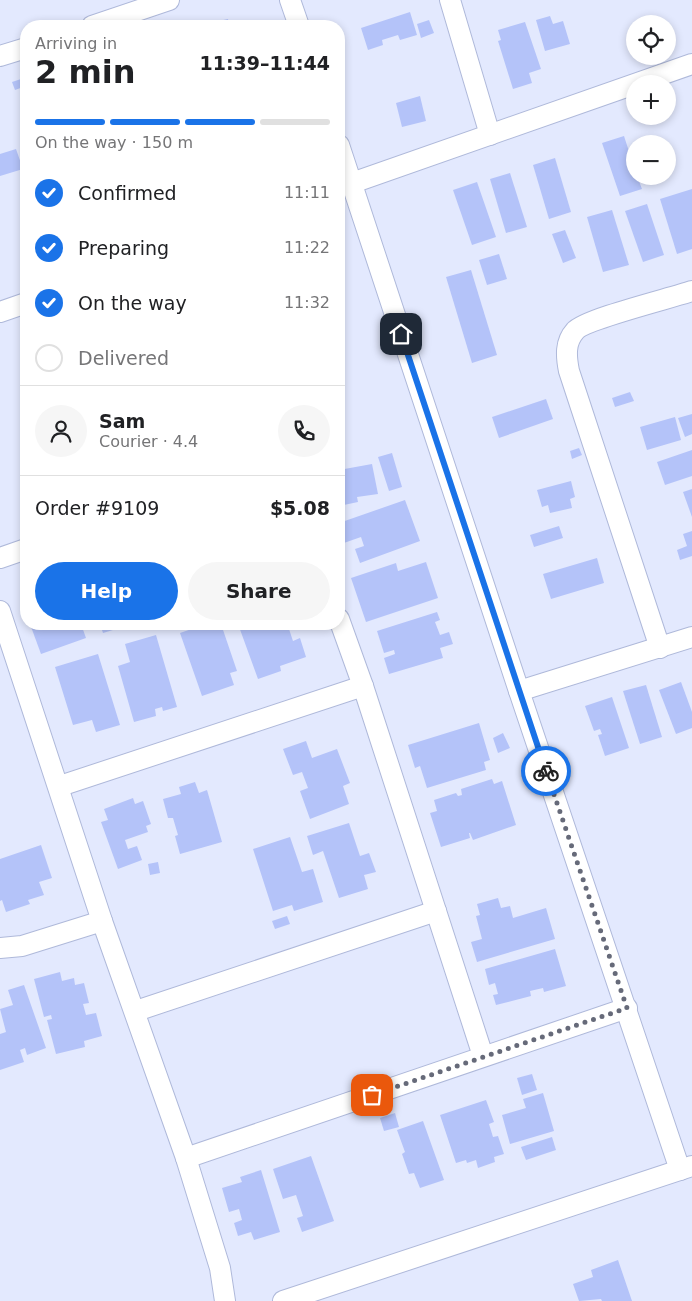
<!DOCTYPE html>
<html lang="en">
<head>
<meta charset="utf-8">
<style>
	body { margin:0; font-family:"DejaVu Sans",sans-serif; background:#f6f6f6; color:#202124; height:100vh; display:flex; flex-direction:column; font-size:19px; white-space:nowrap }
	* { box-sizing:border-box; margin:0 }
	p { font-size:16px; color:#757577 }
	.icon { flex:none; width:28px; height:28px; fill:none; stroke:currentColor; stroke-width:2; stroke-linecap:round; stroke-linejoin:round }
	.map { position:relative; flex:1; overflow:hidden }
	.side { position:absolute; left:20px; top:20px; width:325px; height:610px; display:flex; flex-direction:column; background:#fff; border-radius:20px; box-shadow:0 2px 8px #0003 }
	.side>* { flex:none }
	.fabs { position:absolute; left:626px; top:15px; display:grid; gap:10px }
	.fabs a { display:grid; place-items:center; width:50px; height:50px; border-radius:50%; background:#fff; box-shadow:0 2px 8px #0003; font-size:25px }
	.pin { position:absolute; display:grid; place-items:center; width:42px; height:42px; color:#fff; margin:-21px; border-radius:10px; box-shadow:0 2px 8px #0006 }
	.courier { position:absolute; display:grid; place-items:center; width:50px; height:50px; margin:-25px; border:4px solid #1a73e8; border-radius:50%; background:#fff; color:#222; box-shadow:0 1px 6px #0007 }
	.headline em { font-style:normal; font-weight:800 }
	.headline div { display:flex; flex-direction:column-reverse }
	.headline { display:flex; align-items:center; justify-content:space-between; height:85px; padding:0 15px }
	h1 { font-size:32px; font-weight:800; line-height:38px }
	.bar { display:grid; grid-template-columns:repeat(4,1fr); gap:8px 5px; align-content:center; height:60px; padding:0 15px }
	.bar i { height:6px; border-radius:4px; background:#e0e0e0 }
	.bar .current { background:#1a73e8 }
	.bar p { grid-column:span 4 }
	.line { display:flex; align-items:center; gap:12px; padding:0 15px; border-top:1px solid #e0e0e0 }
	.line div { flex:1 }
	.round { display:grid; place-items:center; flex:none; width:52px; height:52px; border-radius:26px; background:#f6f6f6 }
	ol { padding:0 15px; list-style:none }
	li { display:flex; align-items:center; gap:15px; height:55px }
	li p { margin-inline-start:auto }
	li .icon { padding:5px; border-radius:50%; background:#1a73e8; color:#fff; stroke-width:4 }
	li:last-child { color:#757577 }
	li i { width:28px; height:28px; border:2px solid #e0e0e0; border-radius:50% }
	.action { display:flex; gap:10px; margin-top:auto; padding:10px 15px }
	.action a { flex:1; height:58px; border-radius:30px; background:#1a73e8; color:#fff; font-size:20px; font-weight:800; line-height:58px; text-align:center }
	.action a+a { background:#f6f6f6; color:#202124 }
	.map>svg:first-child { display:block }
	.building { fill:#b4c3f9 }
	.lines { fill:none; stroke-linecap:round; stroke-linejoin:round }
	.minor-casing { stroke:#afb9da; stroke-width:22 }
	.minor { stroke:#fff; stroke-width:20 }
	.done { stroke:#666a79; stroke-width:5; stroke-dasharray:0 9 }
	.route { stroke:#1a73e8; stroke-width:6 }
</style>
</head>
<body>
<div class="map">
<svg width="692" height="1301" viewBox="0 0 692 1301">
	<rect width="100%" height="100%" fill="#e3e9fe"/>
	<!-- building -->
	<g class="building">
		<path d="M410 12 417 35 400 40 398 35 382 40 383 45 368 50 361 28Z"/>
		<path d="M550 16 553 24 563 21 570 44 545 51 536 20Z"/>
		<path d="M228 19 229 25 247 21 248 26H206L205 24Z"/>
		<path d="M429 20 434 33 421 38 417 24Z"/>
		<path d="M525 22 541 69 529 73 532 83 513 89 498 41 501 40 498 30Z"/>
		<path d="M24 78 26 86 15 90 12 82Z"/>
		<path d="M420 96 426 121 402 127 396 103Z"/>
		<path d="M624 136 635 170V176H637L642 189 620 196 602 143Z"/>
		<path d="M16 149 23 169 0 176V154Z"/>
		<path d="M555 158 571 212 549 219 533 165Z"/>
		<path d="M510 173 527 227 506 233 490 179Z"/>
		<path d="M477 182 496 237 472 245 453 190Z"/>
		<path d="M692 189V249L677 254 660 199Z"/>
		<path d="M647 204 664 255 643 262 625 211Z"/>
		<path d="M612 210 629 265 603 272 587 217Z"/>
		<path d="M565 230 576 258 563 263 552 234Z"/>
		<path d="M499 254 507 279 487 285 479 260Z"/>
		<path d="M471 270 497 355 472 363 446 277Z"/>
		<path d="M630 392 634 401 615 407 612 398Z"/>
		<path d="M546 399 553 419 499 438 492 417Z"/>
		<path d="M692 414V434L685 437 678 418Z"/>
		<path d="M675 417 681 440 647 450 640 427Z"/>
		<path d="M579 448 582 455 572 459 570 451Z"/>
		<path d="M692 450V476L665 485 657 462Z"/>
		<path d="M392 453 402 487 389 491 378 457Z"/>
		<path d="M372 464 378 494 357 497 358 502 339 506V470Z"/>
		<path d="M571 481 575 497 570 499 572 508 550 513 548 505 542 507 537 490Z"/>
		<path d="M692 489V517L683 492Z"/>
		<path d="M405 500 420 541 360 563 355 549 364 546 361 537 341 544 339 523Z"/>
		<path d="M559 526 563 538 534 547 530 535Z"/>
		<path d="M692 531V556L680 560 677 550 687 546 683 534Z"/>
		<path d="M597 558 604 583 551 599 543 574Z"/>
		<path d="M426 562 438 598 366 622 351 578 396 563 398 571Z"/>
		<path d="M437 612 440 620 435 622 440 635 449 632 453 644 440 648 443 658 389 674 384 658 395 654 394 650 384 653 377 631Z"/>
		<path d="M30 624H81L86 638 41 654Z"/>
		<path d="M100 624H111L113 630 103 633Z"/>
		<path d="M206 624H221L237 671 230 673 234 685 202 696 180 633Z"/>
		<path d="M238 624H291L292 628 289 629 293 641 300 638 306 657 280 666 281 671 258 679Z"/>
		<path d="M156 635 177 707 163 711 162 707 155 709 156 716 134 722 118 666 130 662 125 644Z"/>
		<path d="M98 654 120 725 96 732 92 720 73 725 55 667Z"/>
		<path d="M681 682 692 712V728L676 734 659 690Z"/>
		<path d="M646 685 662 737 640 744 623 691Z"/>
		<path d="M612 697 629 748 605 756 598 735 602 734 600 729 594 731 585 706Z"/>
		<path d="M479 723 490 760 484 762 486 770 427 788 420 766 415 768 408 745Z"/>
		<path d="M503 733 510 748 498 753 493 738Z"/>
		<path d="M306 741 312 758 337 749 350 783 343 786 349 804 310 819 300 791 308 788 302 772 293 775 283 749Z"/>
		<path d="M492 779 494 784 502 781 516 825 473 840 470 833H469L470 838 441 847 430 813 437 811 434 800 456 793 458 796 462 795 461 789Z"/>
		<path d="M195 782 199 793 207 790 222 842 180 854 175 836 178 835 173 818H168L163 799 181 794 179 787Z"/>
		<path d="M133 798 135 804 143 801 151 824 146 826 148 832 125 840 128 849 137 846 142 860 118 869 101 822 108 820 104 809Z"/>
		<path d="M349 823 360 856 369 853 376 872 364 875 368 889 339 898 323 851 313 855 307 836Z"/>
		<path d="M290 837 302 872 313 869 323 902 294 911 292 905 273 911 253 849Z"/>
		<path d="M41 845 52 878 39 882 44 895 28 900 30 904 6 912 2 900 0 901V859Z"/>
		<path d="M158 862 160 873 150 875 148 864Z"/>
		<path d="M498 898 501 908 510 906 513 918 546 908 555 939 477 962 471 942 482 939 476 916 480 915 477 904Z"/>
		<path d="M287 916 290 924 275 929 272 921Z"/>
		<path d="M555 949 566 986 544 992 543 988 530 991 531 996 496 1005 493 995 498 994 495 983 489 985 485 969Z"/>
		<path d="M60 972 62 981 74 978 75 985 84 983 89 1003 83 1004 86 1015 96 1013 102 1036 84 1041 85 1047 56 1054 47 1020 52 1019 51 1015 44 1017 34 979Z"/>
		<path d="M24 985 46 1048 27 1055 25 1048 20 1050 24 1062 0 1070V1034L6 1032 0 1009 13 1005 8 990Z"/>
		<path d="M532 1074 537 1090 522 1095 517 1078Z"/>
		<path d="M543 1093 554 1131 510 1144 502 1115 526 1108 523 1099Z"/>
		<path d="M486 1100 494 1122 489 1124 493 1137 498 1136 504 1154 494 1157 495 1162 478 1168 476 1160 467 1163 466 1160 456 1163 440 1115Z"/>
		<path d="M395 1113 399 1127 384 1131 380 1118Z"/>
		<path d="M423 1121 444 1180 420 1188 414 1173 409 1174 402 1154 405 1152 397 1130Z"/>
		<path d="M552 1137 556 1150 526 1160 521 1147Z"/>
		<path d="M311 1156 334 1221 302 1232 297 1218 303 1216 296 1195 283 1199 273 1169Z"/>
		<path d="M261 1170 280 1232 254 1240 251 1232 238 1236 234 1223 242 1220 239 1209 229 1212 222 1188 242 1182 240 1177Z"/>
		<path d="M618 1260 632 1301H602L601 1299 579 1301 573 1284 593 1277 591 1270Z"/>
	</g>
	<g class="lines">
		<defs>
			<g id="minor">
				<path d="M290 0 299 26"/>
				<path d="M450 0 490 135"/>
				<path d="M92 26 169 0"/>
				<path d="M0 56 26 48"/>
				<path d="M339 145 519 691 680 1170"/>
				<path d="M352 183 692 64"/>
				<path d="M0 312 26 303"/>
				<path d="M0 558 26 549"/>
				<path d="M0 611 102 921 186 1158 220 1268 225 1301"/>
				<path d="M339 619 363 686 483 1056"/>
				<path d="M660 648 569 371C566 356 565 342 575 331 585 319 672 298 692 291"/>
				<path d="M519 691 692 637"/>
				<path d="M60 786 363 686"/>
				<path d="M0 948 22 946 102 921"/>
				<path d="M136 1011 436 911"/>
				<path d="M186 1158 627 1008"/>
				<path d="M283 1301 692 1166"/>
			</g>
		</defs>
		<!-- minor casing -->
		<use href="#minor" class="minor-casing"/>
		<!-- minor -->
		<use href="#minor" class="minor"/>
	</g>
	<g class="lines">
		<!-- done -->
		<path class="done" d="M372 1095 627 1008 546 771"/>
		<!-- route -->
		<path class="route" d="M401 334 546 771"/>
	</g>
</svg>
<div class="fabs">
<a><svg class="icon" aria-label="locate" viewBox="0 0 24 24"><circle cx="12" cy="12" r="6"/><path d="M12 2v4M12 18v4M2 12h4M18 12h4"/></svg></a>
<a>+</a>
<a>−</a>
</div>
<div class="pin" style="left:372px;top:1095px;background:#ea580c"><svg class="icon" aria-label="bag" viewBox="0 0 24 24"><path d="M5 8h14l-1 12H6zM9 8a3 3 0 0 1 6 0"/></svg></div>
<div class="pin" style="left:401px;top:334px;background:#1f2937"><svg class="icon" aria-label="home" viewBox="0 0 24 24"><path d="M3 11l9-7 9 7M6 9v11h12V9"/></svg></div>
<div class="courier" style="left:546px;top:771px"><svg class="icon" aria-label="bike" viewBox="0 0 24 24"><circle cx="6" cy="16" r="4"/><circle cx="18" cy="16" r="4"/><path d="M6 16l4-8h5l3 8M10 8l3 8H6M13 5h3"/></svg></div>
<section class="side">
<div class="headline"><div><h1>2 min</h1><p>Arriving in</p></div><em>11:39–11:44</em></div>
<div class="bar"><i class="current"></i><i class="current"></i><i class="current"></i><i></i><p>On the way · 150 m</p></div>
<ol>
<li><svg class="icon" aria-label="check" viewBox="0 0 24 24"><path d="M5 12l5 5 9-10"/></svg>Confirmed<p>11:11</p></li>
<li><svg class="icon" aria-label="check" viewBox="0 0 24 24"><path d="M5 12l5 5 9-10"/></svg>Preparing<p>11:22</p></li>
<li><svg class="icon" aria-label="check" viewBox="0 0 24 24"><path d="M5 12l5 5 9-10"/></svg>On the way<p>11:32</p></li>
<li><i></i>Delivered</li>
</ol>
<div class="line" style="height:90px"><a class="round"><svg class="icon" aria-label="person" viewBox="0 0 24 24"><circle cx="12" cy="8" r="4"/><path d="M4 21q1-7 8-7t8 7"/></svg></a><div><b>Sam</b><p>Courier · 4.4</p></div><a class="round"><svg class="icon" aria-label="phone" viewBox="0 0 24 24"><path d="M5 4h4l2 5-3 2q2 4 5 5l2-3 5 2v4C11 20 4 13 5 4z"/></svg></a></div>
<div class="line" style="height:65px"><div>Order #9109</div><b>$5.08</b></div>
<div class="action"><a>Help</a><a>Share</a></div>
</section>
</div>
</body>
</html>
